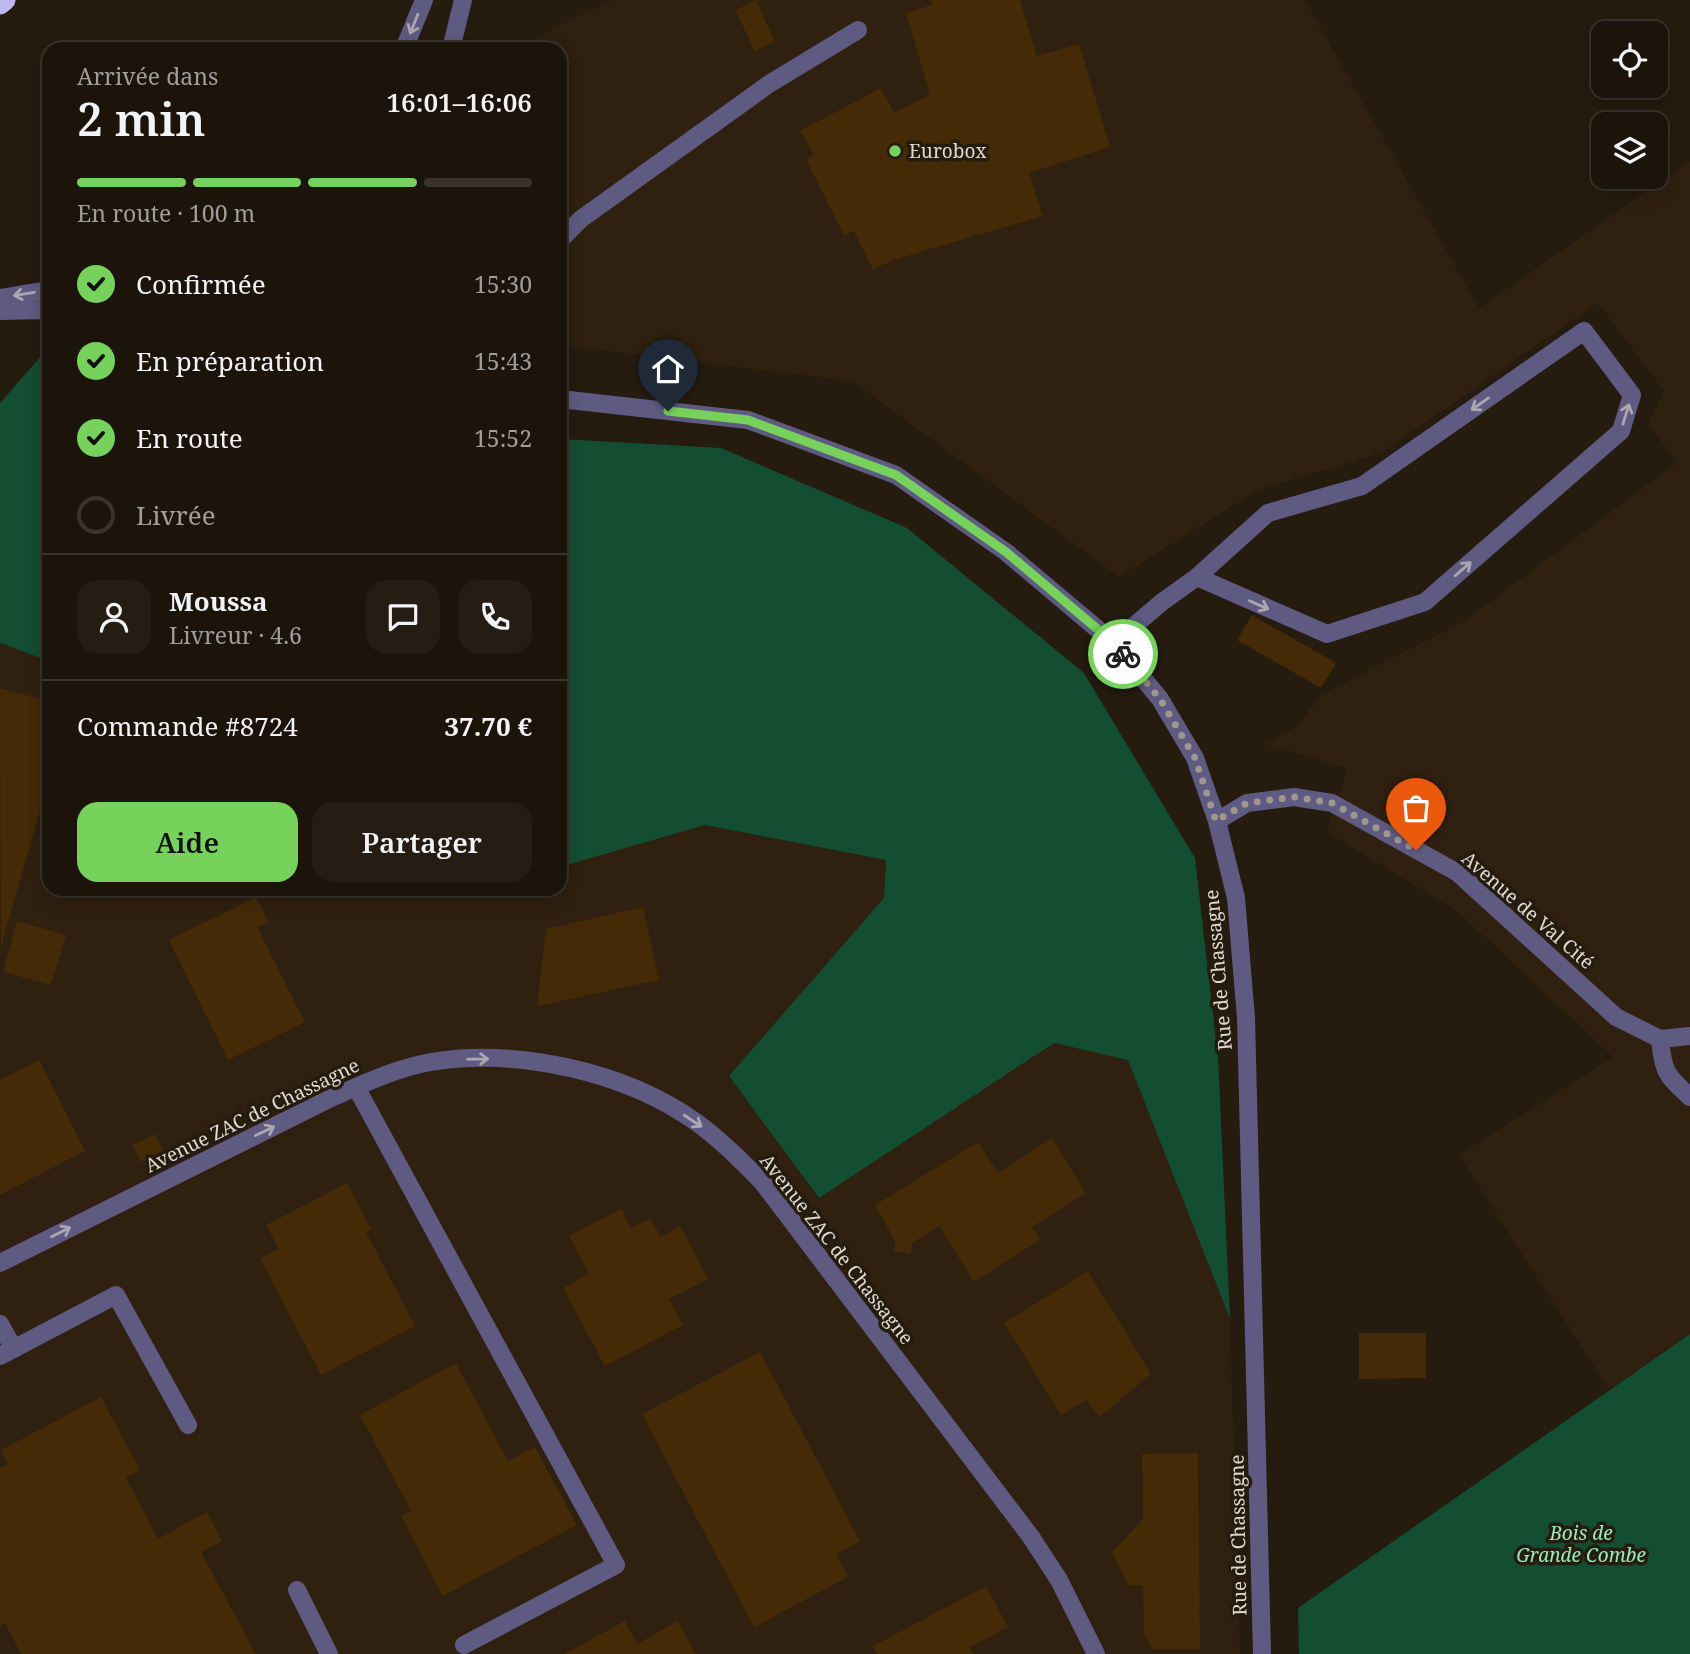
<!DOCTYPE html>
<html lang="fr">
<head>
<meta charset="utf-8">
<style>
	body { margin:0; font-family:"Noto Serif",serif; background:#251d14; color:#f1f3f6; height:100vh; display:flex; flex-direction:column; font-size:26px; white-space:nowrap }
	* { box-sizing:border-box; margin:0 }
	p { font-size:23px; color:#a09e9d }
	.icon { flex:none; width:38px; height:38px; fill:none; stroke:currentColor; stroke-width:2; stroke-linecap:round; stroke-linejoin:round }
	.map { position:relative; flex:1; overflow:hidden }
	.side { position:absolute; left:42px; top:42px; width:525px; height:854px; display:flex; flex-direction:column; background:#1c140b; border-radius:21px; box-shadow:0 4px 18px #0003,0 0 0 2px #3a332c }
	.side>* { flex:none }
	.fabs { position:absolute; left:1591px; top:21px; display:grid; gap:14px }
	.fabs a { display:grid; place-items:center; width:77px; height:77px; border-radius:14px; background:#1c140b; box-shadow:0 4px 18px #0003,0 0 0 2px #3a332c; font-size:35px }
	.pin { position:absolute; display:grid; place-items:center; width:60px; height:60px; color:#fff; margin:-72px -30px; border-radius:50% 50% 50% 0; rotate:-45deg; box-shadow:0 0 7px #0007 }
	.pin .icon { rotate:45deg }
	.courier { position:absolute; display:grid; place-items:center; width:70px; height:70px; margin:-35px; border:5px solid #76d25a; border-radius:50%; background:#fff; color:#222; box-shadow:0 2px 9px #0007 }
	.overview em { font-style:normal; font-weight:600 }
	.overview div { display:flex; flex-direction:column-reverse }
	.overview { display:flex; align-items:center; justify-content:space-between; height:119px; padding:0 35px }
	h1 { font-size:46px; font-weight:600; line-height:52px }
	.bar { display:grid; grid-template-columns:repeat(4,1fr); gap:10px 7px; align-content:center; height:84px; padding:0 35px }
	.bar i { height:9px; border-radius:5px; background:#3a332c }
	.bar .selected { background:#76d25a }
	.bar p { grid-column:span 4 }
	.line { display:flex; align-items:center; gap:18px; padding:0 35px; border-top:2px solid #3a332c }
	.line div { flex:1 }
	.round { display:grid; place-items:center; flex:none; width:74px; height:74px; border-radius:21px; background:#251d14 }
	ol { padding:0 35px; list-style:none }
	li { display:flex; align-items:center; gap:21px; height:77px }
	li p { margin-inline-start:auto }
	li .icon { padding:7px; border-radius:50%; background:#76d25a; color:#111; stroke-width:4 }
	li:last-child { color:#a09e9d }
	li i { width:38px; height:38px; border:4px solid #3a332c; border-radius:50% }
	.cta { display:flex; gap:14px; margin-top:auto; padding:14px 35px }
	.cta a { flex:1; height:80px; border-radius:21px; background:#76d25a; color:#111; font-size:28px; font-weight:600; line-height:80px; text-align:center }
	.cta a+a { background:#251d14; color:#f1f3f6 }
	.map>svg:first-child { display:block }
	.built { fill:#2f200f }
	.forest { fill:#134e33 }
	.building { fill:#442a06 }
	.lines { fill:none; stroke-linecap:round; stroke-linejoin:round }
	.service { stroke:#5f5a81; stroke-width:18 }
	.minor { stroke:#5f5a81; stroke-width:18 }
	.tertiary { stroke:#5f5a81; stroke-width:18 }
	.motorway { stroke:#bfb7f2; stroke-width:21 }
	.oneway { stroke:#aca6b1 }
	.done { stroke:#9f968d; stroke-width:7; stroke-dasharray:0 12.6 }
	.route { stroke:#76d25a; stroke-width:9 }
	.poi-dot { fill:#76d25a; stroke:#251b0f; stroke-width:2.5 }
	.labels { text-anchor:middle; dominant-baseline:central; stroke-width:7; stroke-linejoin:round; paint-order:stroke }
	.poi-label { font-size:19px; fill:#e0d9d1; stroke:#251b0f; text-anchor:start }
	.street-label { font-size:19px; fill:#e0d9d1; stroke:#251b0f }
	.park-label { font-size:19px; font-style:italic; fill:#97ecbc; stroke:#251b0f }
</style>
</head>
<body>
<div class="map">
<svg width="1690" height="1654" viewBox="0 0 1690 1654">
	<rect width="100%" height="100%" fill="#251b0f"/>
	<!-- built -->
	<g class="built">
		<path d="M611 0H1305L1479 308 1690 161V1334L1609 1390 1459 1155 1613 1057 1458 912 1327 832 1347 768 1264 744 1296 727 1321 695 1466 620 1677 462 1648 425 1664 391 1598 303 1381 453 1258 490 1119 577 852 381 560 345V49H511Z"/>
		<path d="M0 643 49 661V889H560V867L705 825 886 860 884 898 730 1077 819 1198 1054 1043 1128 1060 1230 1319 1240 1654H0Z"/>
	</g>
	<!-- forest -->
	<g class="forest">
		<path d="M49 347V661L0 643V403Z"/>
		<path d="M560 439 721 448 907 528 1084 673 1195 858 1218 1058 1230 1319 1128 1060 1054 1043 819 1198 729 1076 884 898 886 860 705 825 560 867Z"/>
		<path d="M1690 1334V1654H1299L1298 1608Z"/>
	</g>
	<!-- building -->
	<g class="building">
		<path d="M756 0 775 42 754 51 736 10Z"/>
		<path d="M931 0H1020L1037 56 1079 44 1110 147 1029 173 1043 216 896 259 873 269 854 231 844 235 806 159 814 155 800 131 881 88 894 113 930 95 906 13 932 5Z"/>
		<path d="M1252 615 1336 663 1321 688 1237 640Z"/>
		<path d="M0 688 49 701V779L1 947Z"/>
		<path d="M256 897 268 922 257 927 305 1022 228 1060 169 940Z"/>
		<path d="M643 907 659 980 537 1006 546 929Z"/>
		<path d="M17 921 66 935 51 985 3 972Z"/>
		<path d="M39 1060 85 1151 0 1195V1080Z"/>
		<path d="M155 1134 163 1151 141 1162 132 1145Z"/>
		<path d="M1052 1138 1086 1193 1032 1227 1040 1240 974 1282 939 1226 912 1243 911 1254 894 1251 895 1241 875 1205 978 1142 998 1173Z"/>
		<path d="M347 1183 371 1229 366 1232 415 1326 321 1375 260 1258 279 1249 266 1225Z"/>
		<path d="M621 1209 631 1228 650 1218 661 1237 680 1226 708 1279 669 1299 683 1325 605 1366 563 1288 589 1274 569 1236Z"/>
		<path d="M1088 1271 1151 1374 1100 1417 1086 1400 1061 1415 1004 1323Z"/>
		<path d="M1359 1333H1426V1378L1359 1379Z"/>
		<path d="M760 1352 860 1541 836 1554 848 1577 754 1627 642 1414Z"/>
		<path d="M456 1363 508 1461 535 1447 577 1525 443 1596 401 1516 411 1511 360 1415Z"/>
		<path d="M101 1397 140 1470 126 1478 158 1539 207 1512 222 1541 201 1552 256 1654H21L5 1623 0 1626V1468L8 1464 1 1450Z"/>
		<path d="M1198 1453 1200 1649H1152L1144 1634 1143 1585H1128L1112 1552 1143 1519 1142 1454Z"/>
		<path d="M986 1586 1008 1627 970 1647 974 1654H877L873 1646Z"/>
		<path d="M625 1621 637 1644 678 1621 696 1654H564Z"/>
	</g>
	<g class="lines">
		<!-- service -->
		<g class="service">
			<path d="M560 240 581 219 769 84 858 30"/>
			<path d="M1114 643 1162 602 1197 577 1268 513 1362 486 1584 331 1632 395 1621 431 1425 602 1327 634 1197 577"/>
			<path d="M1660 1039C1663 1072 1666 1075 1690 1097"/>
			<path d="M356 1087 616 1565 464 1645"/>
			<path d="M0 1324 14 1349"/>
			<path d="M0 1356 116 1295 188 1425"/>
			<path d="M297 1590 329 1654"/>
		</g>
		<!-- minor -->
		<g class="minor">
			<path d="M560 399 748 420 896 475 1006 552 1114 643 1160 699 1195 758 1217 821 1236 898 1246 1018 1262 1654"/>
			<path d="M1217 821 1247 803 1294 797 1332 803 1458 873 1616 1017 1660 1039 1690 1036"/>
			<path d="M0 1263 331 1098C363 1084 396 1068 431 1062 517 1048 624 1071 696 1122 721 1140 742 1161 763 1183L1031 1537 1059 1580 1096 1654"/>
		</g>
		<!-- tertiary -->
		<g class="tertiary">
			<path d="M404 49 424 0"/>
			<path d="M451 49 463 0"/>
			<path d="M0 298 49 290"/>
			<path d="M0 311 49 310"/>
		</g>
		<!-- motorway -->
		<path class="motorway" d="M0 4 5 0"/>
	</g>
	<!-- one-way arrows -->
	<defs><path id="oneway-shaft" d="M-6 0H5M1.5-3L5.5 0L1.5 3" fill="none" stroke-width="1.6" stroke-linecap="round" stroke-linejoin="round" transform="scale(1.75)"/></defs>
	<g class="oneway">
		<use href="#oneway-shaft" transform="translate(414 24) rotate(112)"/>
		<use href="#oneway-shaft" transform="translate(24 294) rotate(171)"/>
		<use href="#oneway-shaft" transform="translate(1480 404) rotate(145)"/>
		<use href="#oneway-shaft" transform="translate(1626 414) rotate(-73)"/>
		<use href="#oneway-shaft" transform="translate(1463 569) rotate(-41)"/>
		<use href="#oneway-shaft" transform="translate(1259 605) rotate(24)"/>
		<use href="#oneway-shaft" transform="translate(478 1059) rotate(-1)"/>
		<use href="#oneway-shaft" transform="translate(693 1121) rotate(33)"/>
		<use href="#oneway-shaft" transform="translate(265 1131) rotate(-26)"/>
		<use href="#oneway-shaft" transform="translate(61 1232) rotate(-27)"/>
	</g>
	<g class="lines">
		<!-- done -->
		<path class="done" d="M1123 654 1160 699 1195 758 1216 821 1247 803 1294 797 1332 803 1416 850"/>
		<!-- route -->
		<path class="route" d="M668 411 748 420 896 475 1006 552 1114 643 1123 654"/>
	</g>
	<!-- markers -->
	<circle class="poi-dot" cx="895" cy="151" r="7"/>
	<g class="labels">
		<!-- poi labels -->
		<g class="poi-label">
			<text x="909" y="151">Eurobox</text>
		</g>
		<!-- street labels -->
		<g class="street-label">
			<text transform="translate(1528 910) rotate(41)">Avenue de Val Cité</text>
			<text transform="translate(1218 970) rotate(-95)">Rue de Chassagne</text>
			<text transform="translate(252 1115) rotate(-26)">Avenue ZAC de Chassagne</text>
			<text transform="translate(837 1249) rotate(52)">Avenue ZAC de Chassagne</text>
			<text transform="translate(1238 1535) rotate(-91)">Rue de Chassagne</text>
		</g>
		<!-- park labels -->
		<g class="park-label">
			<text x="1581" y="1533">Bois de<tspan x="1581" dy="22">Grande Combe</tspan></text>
		</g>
	</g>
</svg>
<div class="fabs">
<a><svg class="icon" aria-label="locate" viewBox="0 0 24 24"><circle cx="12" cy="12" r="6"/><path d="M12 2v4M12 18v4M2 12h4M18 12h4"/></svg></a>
<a><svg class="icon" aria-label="layers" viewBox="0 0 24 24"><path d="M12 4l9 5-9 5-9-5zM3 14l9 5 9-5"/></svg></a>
</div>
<div class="pin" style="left:1416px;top:850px;background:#ea580c"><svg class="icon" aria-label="bag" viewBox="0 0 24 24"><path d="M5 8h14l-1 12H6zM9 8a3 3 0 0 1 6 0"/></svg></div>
<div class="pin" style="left:668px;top:411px;background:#1f2937"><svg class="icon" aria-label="home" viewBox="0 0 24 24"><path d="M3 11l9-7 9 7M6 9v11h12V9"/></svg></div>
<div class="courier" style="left:1123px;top:654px"><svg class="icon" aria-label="bike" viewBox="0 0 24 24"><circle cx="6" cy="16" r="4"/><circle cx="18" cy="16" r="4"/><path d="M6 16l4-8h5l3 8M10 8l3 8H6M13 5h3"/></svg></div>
<section class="side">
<div class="overview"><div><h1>2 min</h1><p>Arrivée dans</p></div><em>16:01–16:06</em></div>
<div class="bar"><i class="selected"></i><i class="selected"></i><i class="selected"></i><i></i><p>En route · 100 m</p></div>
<ol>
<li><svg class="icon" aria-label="check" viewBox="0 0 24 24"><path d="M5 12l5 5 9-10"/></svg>Confirmée<p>15:30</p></li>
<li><svg class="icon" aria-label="check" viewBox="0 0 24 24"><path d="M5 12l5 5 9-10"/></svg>En préparation<p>15:43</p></li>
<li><svg class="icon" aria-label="check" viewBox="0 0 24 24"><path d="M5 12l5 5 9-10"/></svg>En route<p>15:52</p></li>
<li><i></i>Livrée</li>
</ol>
<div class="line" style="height:126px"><a class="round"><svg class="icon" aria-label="person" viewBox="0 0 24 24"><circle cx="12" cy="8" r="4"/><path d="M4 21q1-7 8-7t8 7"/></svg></a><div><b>Moussa</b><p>Livreur · 4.6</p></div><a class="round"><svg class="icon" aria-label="chat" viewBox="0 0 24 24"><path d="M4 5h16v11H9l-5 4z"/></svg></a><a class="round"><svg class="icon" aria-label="phone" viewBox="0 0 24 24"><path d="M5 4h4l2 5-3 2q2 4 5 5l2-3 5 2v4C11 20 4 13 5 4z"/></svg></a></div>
<div class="line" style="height:91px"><div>Commande #8724</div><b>37.70 €</b></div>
<div class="cta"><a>Aide</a><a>Partager</a></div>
</section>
</div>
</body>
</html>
